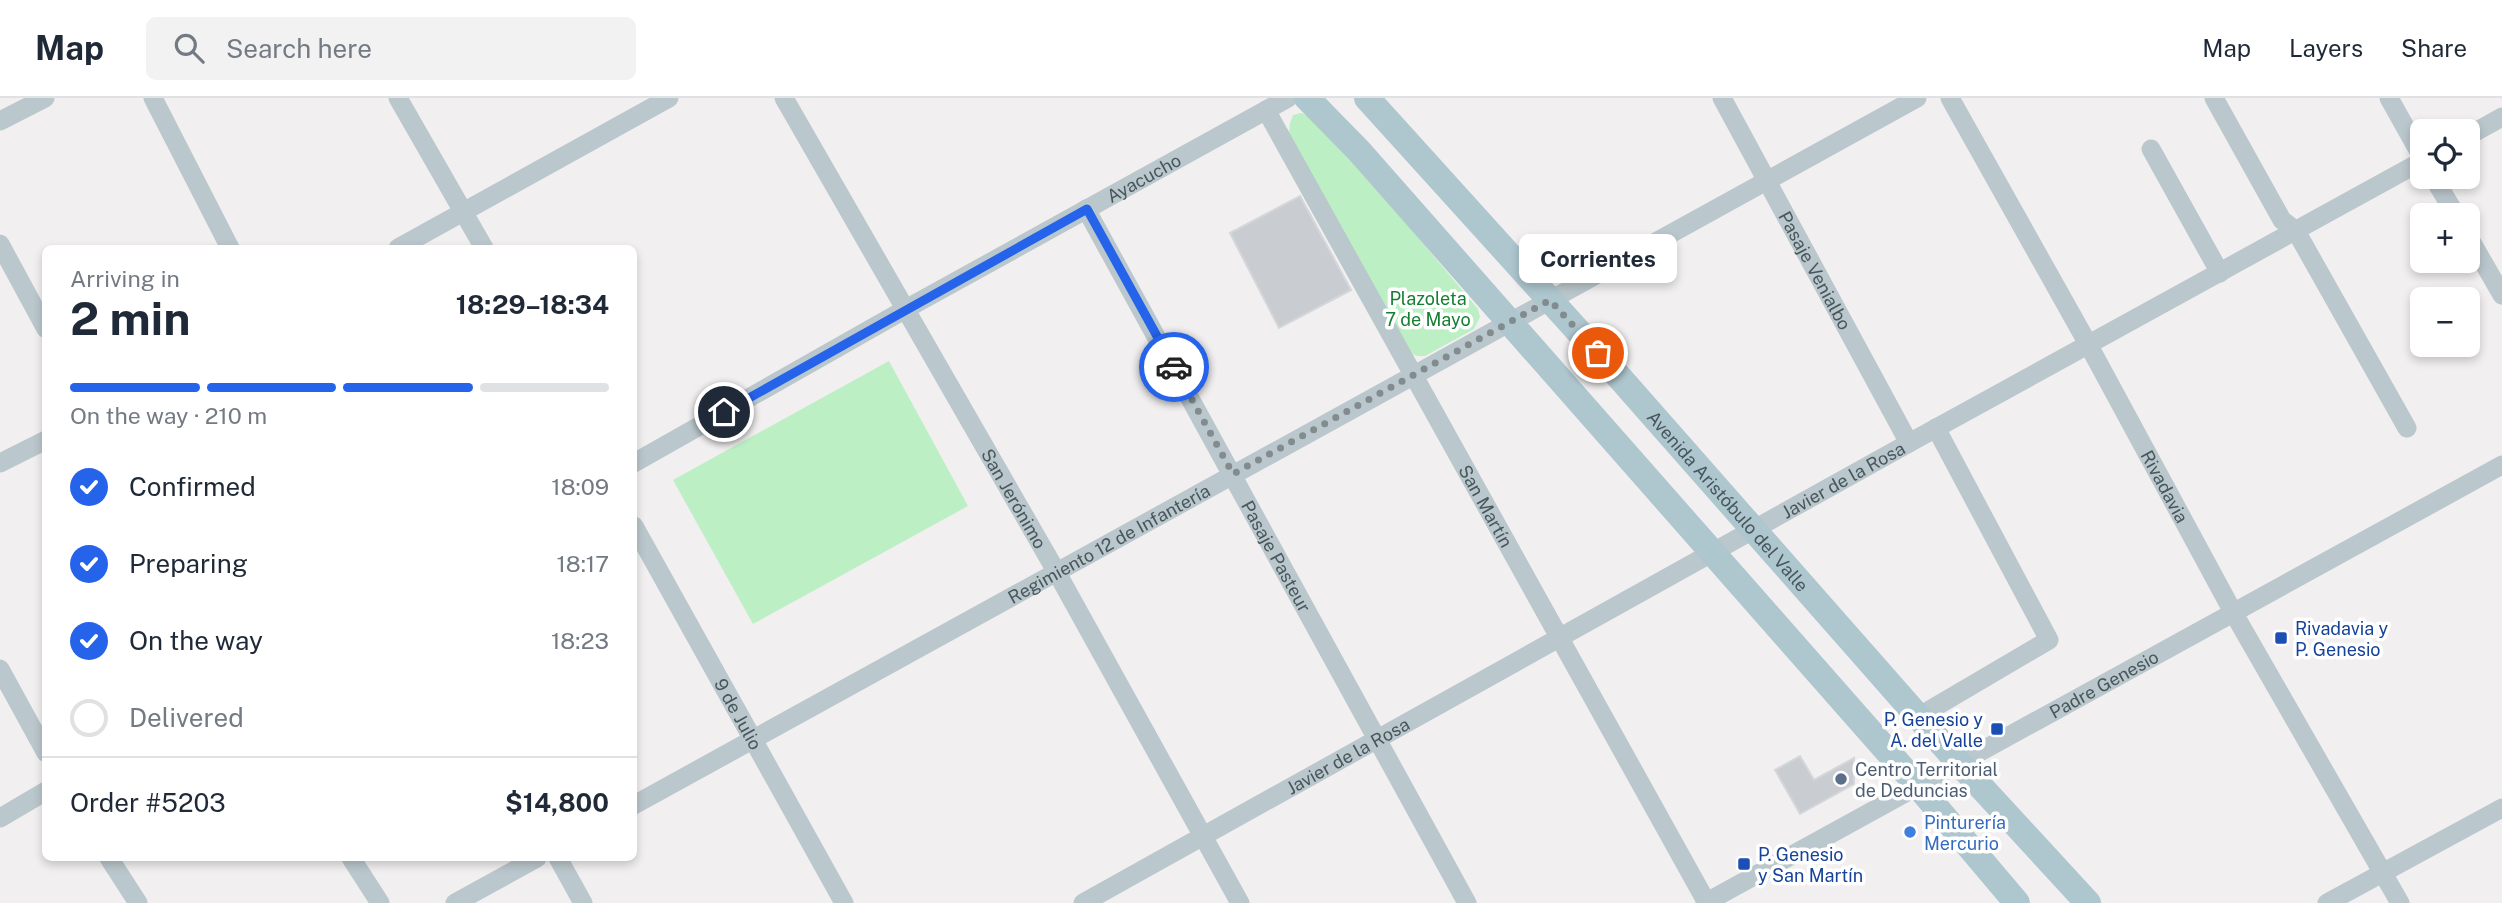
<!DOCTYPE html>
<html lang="en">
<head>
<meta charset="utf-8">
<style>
	body { margin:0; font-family:"Public Sans",sans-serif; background:#f2f2f3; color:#1f2937; height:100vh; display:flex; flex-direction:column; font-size:26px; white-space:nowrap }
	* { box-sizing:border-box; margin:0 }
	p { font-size:23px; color:#747a83 }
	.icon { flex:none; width:38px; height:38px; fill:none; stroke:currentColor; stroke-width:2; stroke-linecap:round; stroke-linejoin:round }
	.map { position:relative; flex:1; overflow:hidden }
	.details { position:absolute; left:42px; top:147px; width:595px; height:616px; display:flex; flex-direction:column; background:#fff; border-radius:10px; box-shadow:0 4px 10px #0003 }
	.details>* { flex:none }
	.tools { position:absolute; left:2410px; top:21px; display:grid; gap:14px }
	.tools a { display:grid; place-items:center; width:70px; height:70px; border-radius:10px; background:#fff; box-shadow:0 4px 10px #0003; font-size:35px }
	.pin { position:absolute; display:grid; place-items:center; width:60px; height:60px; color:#fff; margin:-30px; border:4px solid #fff; border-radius:50%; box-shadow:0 2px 7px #0007 }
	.courier { position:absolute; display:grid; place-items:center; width:70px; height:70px; margin:-35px; border:5px solid #2563eb; border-radius:50%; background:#fff; color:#222; box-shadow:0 2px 9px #0007 }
	.bubble { position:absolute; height:49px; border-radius:10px; background:#fff; box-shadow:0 4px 10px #0003; font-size:23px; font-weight:700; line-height:49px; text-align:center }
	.summary em { font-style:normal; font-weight:700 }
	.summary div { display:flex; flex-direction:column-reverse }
	.summary { display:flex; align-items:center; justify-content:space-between; height:119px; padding:0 28px }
	h1 { font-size:46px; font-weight:700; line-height:52px }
	.bar { display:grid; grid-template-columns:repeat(4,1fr); gap:10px 7px; align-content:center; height:84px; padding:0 28px }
	.bar i { height:9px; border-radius:5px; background:#e0e1e3 }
	.bar .current { background:#2563eb }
	.bar p { grid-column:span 4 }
	.line { display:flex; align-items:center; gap:18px; padding:0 28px; border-top:2px solid #e0e1e3 }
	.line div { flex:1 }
	ol { padding:0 28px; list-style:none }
	li { display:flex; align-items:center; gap:21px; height:77px }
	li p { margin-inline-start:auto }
	li .icon { padding:7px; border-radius:50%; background:#2563eb; color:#fff; stroke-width:4 }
	li:last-child { color:#747a83 }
	li i { width:38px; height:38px; border:4px solid #e0e1e3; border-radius:50% }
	header { display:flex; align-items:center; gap:42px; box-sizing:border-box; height:98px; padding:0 35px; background:#fff; border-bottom:2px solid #e0e1e3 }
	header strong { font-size:33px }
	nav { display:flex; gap:38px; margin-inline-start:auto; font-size:24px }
	.search { width:490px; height:63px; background:#f2f2f3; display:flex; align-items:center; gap:18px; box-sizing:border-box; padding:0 24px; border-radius:10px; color:#747a83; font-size:26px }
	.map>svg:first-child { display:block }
	.green { fill:#bdefc4 }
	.building { fill:#c9cdd1; stroke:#d3d7da; stroke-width:2 }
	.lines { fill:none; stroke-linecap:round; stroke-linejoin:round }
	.minor { stroke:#bac7cc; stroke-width:19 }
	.major { stroke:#aec6ce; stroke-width:26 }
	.done { stroke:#828c8f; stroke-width:7; stroke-dasharray:0 12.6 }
	.route { stroke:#2563eb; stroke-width:9 }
	.transit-dot { fill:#1a4fb4; stroke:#fff; stroke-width:2.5 }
	.service-dot { fill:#5c6f8a; stroke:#fff; stroke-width:2.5 }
	.shop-dot { fill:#3f7fe0; stroke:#fff; stroke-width:2.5 }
	.labels { text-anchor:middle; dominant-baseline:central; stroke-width:7; stroke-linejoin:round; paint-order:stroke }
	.street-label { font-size:18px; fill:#47575c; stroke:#fff }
	.park-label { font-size:18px; fill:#167f31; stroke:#fff }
	.transit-label { font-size:18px; fill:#164399; stroke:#fff; text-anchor:start }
	.service-label { font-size:18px; fill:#4e5e75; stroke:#fff; text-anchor:start }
	.shop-label { font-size:18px; fill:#366cbe; stroke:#fff; text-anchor:start }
</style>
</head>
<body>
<header>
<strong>Map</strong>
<div class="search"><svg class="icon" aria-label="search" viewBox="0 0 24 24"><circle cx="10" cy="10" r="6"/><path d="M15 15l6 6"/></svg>Search here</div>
<nav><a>Map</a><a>Layers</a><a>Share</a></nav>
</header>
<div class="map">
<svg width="2502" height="805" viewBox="0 0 2502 805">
	<rect width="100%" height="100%" fill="#f1efef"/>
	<!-- green -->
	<g class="green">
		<path d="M1301 15 1312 19 1352 61 1478 211 1480 219 1474 231 1425 258H1417L1407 253 1289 35 1290 25 1293 17Z"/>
		<path d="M889 263 968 408 753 526 673 382Z"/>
	</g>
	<!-- building -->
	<g class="building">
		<path d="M1300 98 1351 192 1279 230 1230 135Z"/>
		<path d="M1800 658 1814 682 1854 660V686L1800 716 1775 672Z"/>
	</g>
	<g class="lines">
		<!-- minor -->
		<g class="minor">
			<path d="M153 0 230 150"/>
			<path d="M398 0 484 150"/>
			<path id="s1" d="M784 0 1056 473 1240 805"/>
			<path id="s2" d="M1722 0 1909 345"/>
			<path id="s3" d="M1950 0 2088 246 2233 514 2400 805"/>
			<path d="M2214 0 2282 122 2296 133 2407 330"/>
			<path d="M2389 0 2422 59"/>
			<path id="s4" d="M1266 12 1707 805"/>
			<path d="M0 23 45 0"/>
			<path d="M2468 38 2502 19"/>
			<path d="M2151 51 2220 175"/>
			<path d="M2433 79 2456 117"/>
			<path id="s5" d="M1086 111 1467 805"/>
			<path d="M2468 138 2502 197"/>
			<path d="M0 146 46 231"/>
			<path d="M398 150 669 0"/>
			<path d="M0 365 46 342"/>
			<path id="s6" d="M634 365 904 212 1288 0"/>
			<path id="s7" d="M634 428 844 805"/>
			<path d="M0 571 46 655"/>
			<path d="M1918 619 2049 542 1936 330"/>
			<path id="s8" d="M634 707 1917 0"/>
			<path d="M0 720 46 693"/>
			<path d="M109 760 138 805"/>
			<path d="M351 760 380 805"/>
			<path d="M558 760 583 805"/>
			<path d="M455 805 537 760"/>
			<path id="s9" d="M1083 805 1909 345 2422 63"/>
			<path id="s10" d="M1705 805 2502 367"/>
			<path d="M2327 805 2502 710"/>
		</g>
		<!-- major -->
		<g class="major">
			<path d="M1307 0 1359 53 1918 688 2017 805"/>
			<path id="s11" d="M1367 0 1598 255 1959 665 2088 805"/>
		</g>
	</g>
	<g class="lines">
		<!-- done -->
		<path class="done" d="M1174 269 1233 376 1550 202 1598 255"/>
		<!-- route -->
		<path class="route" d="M724 314 1087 111 1174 269"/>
	</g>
	<!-- markers -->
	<g class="transit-dot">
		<rect x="2274" y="533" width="14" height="14" rx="3.5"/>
		<rect x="1990" y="624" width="14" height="14" rx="3.5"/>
		<rect x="1737" y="759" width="14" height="14" rx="3.5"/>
	</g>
	<circle class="service-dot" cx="1841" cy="681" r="7"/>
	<circle class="shop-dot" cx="1910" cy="734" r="7"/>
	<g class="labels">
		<!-- street labels -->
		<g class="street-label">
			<text stroke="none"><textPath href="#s6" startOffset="584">Ayacucho</textPath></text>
			<text stroke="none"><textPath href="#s2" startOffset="196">Pasaje Venialbo</textPath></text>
			<text stroke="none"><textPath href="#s9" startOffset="870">Javier de la Rosa</textPath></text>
			<text stroke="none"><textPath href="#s3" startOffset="444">Rivadavia</textPath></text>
			<text stroke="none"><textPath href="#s1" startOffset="462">San Jerónimo</textPath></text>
			<text stroke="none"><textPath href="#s11" startOffset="541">Avenida Aristóbulo del Valle</textPath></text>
			<text stroke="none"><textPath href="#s4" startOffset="453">San Martín</textPath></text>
			<text stroke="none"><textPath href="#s8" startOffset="542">Regimiento 12 de Infantería</textPath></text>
			<text stroke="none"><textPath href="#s5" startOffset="396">Pasaje Pasteur</textPath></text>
			<text stroke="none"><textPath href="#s10" startOffset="455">Padre Genesio</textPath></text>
			<text stroke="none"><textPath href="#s7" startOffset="215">9 de Julio</textPath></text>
			<text stroke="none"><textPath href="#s9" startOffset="303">Javier de la Rosa</textPath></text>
		</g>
		<!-- park labels -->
		<g class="park-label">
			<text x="1428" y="200">Plazoleta<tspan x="1428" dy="21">7 de Mayo</tspan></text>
		</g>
		<!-- transit labels -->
		<g class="transit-label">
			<text x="2295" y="530">Rivadavia y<tspan x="2295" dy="21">P. Genesio</tspan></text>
			<text x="1983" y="621" text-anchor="end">P. Genesio y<tspan x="1983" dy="21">A. del Valle</tspan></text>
			<text x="1758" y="756">P. Genesio<tspan x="1758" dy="21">y San Martín</tspan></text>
		</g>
		<!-- service labels -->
		<g class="service-label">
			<text x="1855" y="671">Centro Territorial<tspan x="1855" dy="21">de Deduncias</tspan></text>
		</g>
		<!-- shop labels -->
		<g class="shop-label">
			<text x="1924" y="724">Pinturería<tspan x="1924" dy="21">Mercurio</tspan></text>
		</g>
	</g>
</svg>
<div class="tools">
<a><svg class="icon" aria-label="locate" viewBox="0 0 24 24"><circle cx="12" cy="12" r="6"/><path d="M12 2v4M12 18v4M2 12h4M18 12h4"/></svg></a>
<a>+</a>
<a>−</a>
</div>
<div class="pin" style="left:1598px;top:255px;background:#ea580c"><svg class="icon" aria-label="bag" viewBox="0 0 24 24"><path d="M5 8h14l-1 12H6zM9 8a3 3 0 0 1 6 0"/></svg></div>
<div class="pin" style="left:724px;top:314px;background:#1f2937"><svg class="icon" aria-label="home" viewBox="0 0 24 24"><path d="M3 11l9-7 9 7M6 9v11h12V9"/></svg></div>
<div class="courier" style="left:1174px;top:269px"><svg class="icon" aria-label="car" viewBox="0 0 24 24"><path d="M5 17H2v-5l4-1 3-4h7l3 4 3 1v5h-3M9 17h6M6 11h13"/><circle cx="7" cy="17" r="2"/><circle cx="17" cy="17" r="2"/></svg></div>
<div class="bubble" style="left:1519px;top:136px;width:158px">Corrientes</div>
<section class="details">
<div class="summary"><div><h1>2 min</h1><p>Arriving in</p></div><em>18:29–18:34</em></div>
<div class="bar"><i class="current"></i><i class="current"></i><i class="current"></i><i></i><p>On the way · 210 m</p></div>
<ol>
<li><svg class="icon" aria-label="check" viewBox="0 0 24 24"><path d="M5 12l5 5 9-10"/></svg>Confirmed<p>18:09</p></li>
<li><svg class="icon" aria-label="check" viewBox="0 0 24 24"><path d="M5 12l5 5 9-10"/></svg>Preparing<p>18:17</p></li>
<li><svg class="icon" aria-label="check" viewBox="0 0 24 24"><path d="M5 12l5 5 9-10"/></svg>On the way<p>18:23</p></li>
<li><i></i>Delivered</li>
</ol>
<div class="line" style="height:91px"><div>Order #5203</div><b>$14,800</b></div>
</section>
</div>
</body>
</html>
